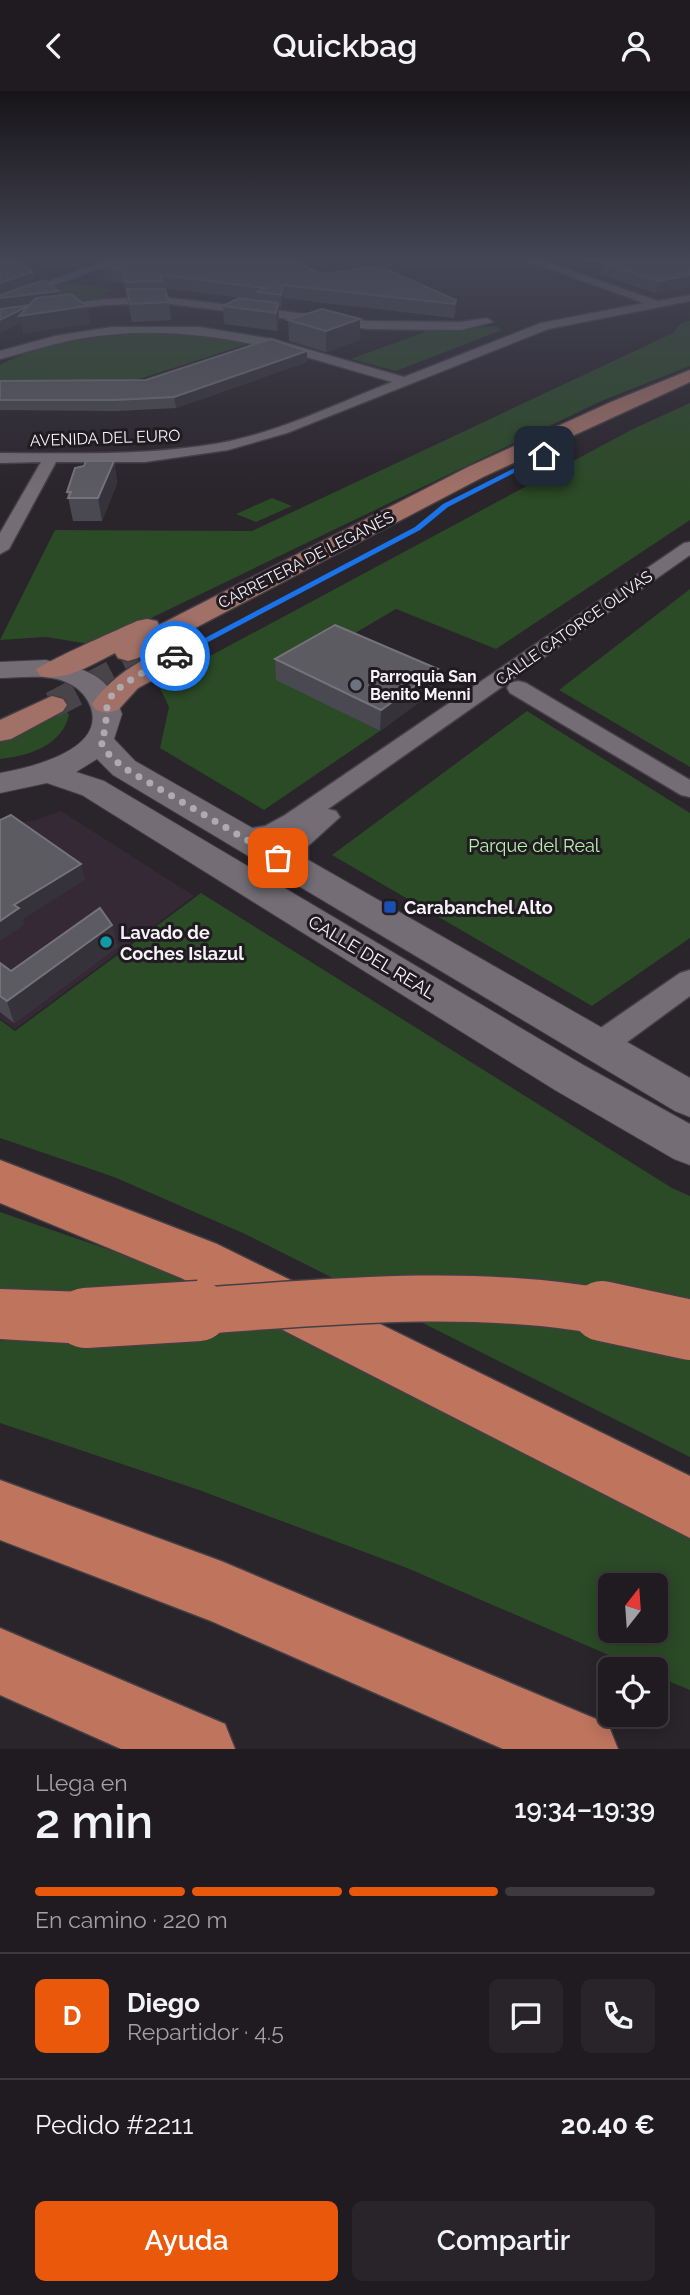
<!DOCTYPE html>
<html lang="es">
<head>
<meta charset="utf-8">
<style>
	body { margin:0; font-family:Raleway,sans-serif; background:#282429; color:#f1f3f6; height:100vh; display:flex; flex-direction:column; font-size:26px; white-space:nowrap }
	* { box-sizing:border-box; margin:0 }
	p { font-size:23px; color:#a2a1a5 }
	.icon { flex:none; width:38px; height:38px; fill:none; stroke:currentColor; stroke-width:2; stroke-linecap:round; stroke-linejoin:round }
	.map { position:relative; height:1658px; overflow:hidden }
	.panel { display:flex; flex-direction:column; background:#201b20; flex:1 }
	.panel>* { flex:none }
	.needle { width:46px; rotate:17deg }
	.controls { position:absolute; left:598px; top:1482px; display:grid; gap:14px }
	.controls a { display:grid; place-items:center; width:70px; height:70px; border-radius:10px; background:#201b20; box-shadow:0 4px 18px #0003,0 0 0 2px #3d393e; font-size:35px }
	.pin { position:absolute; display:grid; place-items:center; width:60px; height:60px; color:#fff; margin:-30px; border-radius:14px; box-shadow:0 4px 10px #0006 }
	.courier { position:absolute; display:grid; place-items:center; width:70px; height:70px; margin:-35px; border:5px solid #1a73e8; border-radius:50%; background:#fff; color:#222; box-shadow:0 2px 9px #0007 }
	.headline em { font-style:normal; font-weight:600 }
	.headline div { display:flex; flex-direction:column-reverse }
	.headline { display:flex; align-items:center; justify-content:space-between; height:119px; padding:0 35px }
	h1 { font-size:46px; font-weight:600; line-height:52px }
	.bar { display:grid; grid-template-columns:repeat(4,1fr); gap:10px 7px; align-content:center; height:84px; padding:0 35px }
	.bar i { height:9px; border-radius:5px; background:#3d393e }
	.bar .current { background:#ea580c }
	.bar p { grid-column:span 4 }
	.line { display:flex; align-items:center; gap:18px; padding:0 35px; border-top:2px solid #3d393e }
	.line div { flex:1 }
	.round { display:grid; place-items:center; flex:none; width:74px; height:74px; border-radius:10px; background:#282429 }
	.primary-button { display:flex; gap:14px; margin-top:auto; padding:14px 35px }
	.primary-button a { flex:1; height:80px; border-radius:10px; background:#ea580c; color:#fff; font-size:28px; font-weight:600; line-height:80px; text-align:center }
	.primary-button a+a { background:#282429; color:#f1f3f6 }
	header { display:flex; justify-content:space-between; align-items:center; height:91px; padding:0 35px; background:#201b20; font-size:32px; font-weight:600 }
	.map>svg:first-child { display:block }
	.commercial { fill:#362936 }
	.green { fill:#2b4a26; fill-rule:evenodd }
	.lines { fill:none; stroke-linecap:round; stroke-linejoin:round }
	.primary-tunnel { stroke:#49434a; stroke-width:27; stroke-dasharray:27 14; stroke-linecap:butt }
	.minor-casing { stroke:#443f45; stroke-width:3 }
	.tertiary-casing { stroke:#443f45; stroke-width:2 }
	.primary-casing { stroke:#443f45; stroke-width:3 }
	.motorway-casing { stroke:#443f45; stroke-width:3 }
	.minor { fill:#746d75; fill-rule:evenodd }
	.tertiary { fill:#746d75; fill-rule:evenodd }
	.primary { fill:#a17167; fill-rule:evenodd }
	.motorway { fill:#bf745e; fill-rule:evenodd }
	.motorway-bridge-far1-casing { stroke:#443f45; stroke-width:49; stroke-linecap:butt }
	.motorway-bridge-casing { stroke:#443f45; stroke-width:63; stroke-linecap:butt }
	.motorway-bridge-far1 { stroke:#bf745e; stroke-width:46 }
	.motorway-bridge { stroke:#bf745e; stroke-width:60 }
	.wall { fill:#4a4951 }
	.shaded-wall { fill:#35323a }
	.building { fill:#5c5b62; stroke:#74737a; stroke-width:2 }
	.route { fill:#1a73e8 }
	.done { stroke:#afaab0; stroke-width:7; stroke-dasharray:0 12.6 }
	.worship-dot { fill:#6b7280; stroke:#201b21; stroke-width:2.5 }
	.transit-dot { fill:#1a4fb4; stroke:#201b21; stroke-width:2.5 }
	.culture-dot { fill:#0f9aa8; stroke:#201b21; stroke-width:2.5 }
	.labels { text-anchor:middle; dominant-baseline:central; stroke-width:6; stroke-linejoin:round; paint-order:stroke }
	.far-street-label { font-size:16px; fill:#f6f2f7; stroke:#201b21 }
	.far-poi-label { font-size:16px; font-weight:bold; fill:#f6f2f7; stroke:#201b21; text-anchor:start }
	.park-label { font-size:18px; fill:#b7f1ad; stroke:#201b21 }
	.poi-label { font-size:18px; font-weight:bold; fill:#f6f2f7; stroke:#201b21; text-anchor:start }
	.street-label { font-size:18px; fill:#f6f2f7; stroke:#201b21 }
</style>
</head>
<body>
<header><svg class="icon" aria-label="back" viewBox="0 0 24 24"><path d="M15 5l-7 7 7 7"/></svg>Quickbag<svg class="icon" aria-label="person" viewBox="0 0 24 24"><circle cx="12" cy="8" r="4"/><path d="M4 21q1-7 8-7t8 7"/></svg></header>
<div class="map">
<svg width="690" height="1658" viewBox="0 0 690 1658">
	<rect width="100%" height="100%" fill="#2a242b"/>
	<!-- commercial -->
	<path class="commercial" d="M61 720 194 805 15 938 0 927V735L36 729Z"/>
	<!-- green -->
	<g class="green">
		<path d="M63 191 113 199 106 202 110 209 0 213Z"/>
		<path d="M690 230V275L599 311 95 554 46 546 0 549 55 439 252 440 673 242 681 232Z"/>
		<path d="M496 235 502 239 396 280 351 268 427 240Z"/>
		<path d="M166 242 203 245 248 253 133 290 0 289V274C50 247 111 244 166 242Z"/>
		<path d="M690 312V429L496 558 396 518 277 588 380 640 264 719 160 657 169 616 158 593 631 339Z"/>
		<path d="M272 407 292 415 256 431 236 423Z"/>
		<path d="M690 498V676L559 599Z"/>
		<path d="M65 618 69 624C62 655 28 665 0 668V651Z"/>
		<path d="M527 620 690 722V847L592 915 332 764Z"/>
		<path d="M201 802 672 1097 690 1105V1366L245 1143 114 1086 0 1047V929L15 940Z"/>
		<path d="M0 1121 139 1169 328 1255 690 1447V1599L656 1585V1578H641L407 1477 199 1399 0 1332V1250H90L87 1200H0ZM611 1494H656V1540H611Z"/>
	</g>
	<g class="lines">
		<!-- primary-tunnel -->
		<path class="primary-tunnel" d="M52 614 139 569"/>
		<defs>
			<g id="minor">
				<path d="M108 169H123L16 208 6 206Z"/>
				<path d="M525 169H540L658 210 690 204V210L548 238 287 342 228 359 145 371H56L9 458 0 463V442L41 371 0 372V362C73 362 147 365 220 352 279 341 336 313 392 291 287 260 195 229 83 247 54 252 28 261 0 268V260L55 245 112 236H199L272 248 404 286 541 232 644 212Z"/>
				<path d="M162 206 368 230 461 231 487 227 493 231 461 239 368 238 162 212 105 214 0 227V221L105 208Z"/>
				<path d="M690 451V464L328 718 336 720 340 726 308 755V778L304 784 295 787 286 784C277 770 281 753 292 742 275 750 253 757 235 752L231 746 235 740 265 735 285 724 684 452Z"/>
				<path d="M518 590 526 592 690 689V706L681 704 510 602 507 597 510 592Z"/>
				<path d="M690 879V905L608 965 597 968 586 965 581 956 586 947 680 882Z"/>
			</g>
			<path id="tertiary" d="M46 569C87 580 107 580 122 623L114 648 135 670 690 987V1026L675 1020 113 684 97 668 76 681 104 690 585 975 690 1033V1074L674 1068 555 999 82 704 47 692 0 702V682C28 677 105 660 91 617 87 606 80 598 70 593 49 582 22 587 0 587V571Z"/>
			<g id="primary">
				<path d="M690 279V291L483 386 138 567 128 570 118 567 115 562C93 573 65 591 41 585L36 579C42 572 122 537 137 530L147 528 157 530 159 534 468 376 611 311Z"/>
				<path d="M180 554 190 557 194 563 190 569 138 597 118 619 107 622 96 619 92 613C111 585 147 563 180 554Z"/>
				<path d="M52 605 63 608 67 614 63 620 11 648 0 650V629Z"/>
			</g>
			<g id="motorway">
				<path d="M0 1069 217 1153 690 1385V1447L181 1187 0 1112Z"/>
				<path d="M0 1198 85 1201 104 1209 112 1227 104 1245 85 1253 0 1248Z"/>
				<path d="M0 1389 221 1470 608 1633 618 1658H503L211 1530 0 1449Z"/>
				<path d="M0 1537 225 1633 235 1658H121L0 1604Z"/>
			</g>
		</defs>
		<!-- minor casing -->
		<use href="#minor" class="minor-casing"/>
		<!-- tertiary casing -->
		<use href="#tertiary" class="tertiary-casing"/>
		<!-- primary casing -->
		<use href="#primary" class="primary-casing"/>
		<!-- motorway casing -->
		<use href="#motorway" class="motorway-casing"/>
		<!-- minor -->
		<use href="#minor" class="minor"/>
		<!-- tertiary -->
		<use href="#tertiary" class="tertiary"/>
		<!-- primary -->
		<use href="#primary" class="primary"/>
		<!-- motorway -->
		<use href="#motorway" class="motorway"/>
		<defs>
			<path id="motorway-bridge-far1" d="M172 1222C315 1212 470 1195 611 1222"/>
			<g id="motorway-bridge">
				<path d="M602 1220 690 1239"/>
				<path d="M85 1227 199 1220"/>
			</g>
		</defs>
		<!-- motorway-bridge-far1 casing -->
		<use href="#motorway-bridge-far1" class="motorway-bridge-far1-casing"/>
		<!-- motorway-bridge casing -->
		<use href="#motorway-bridge" class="motorway-bridge-casing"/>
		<!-- motorway-bridge-far1 -->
		<use href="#motorway-bridge-far1" class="motorway-bridge-far1"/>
		<!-- motorway-bridge -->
		<use href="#motorway-bridge" class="motorway-bridge"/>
	</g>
	<!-- wall -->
	<g class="wall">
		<path d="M577 169H690V196L656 202 600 184 602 172Z"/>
		<path d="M103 176 321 183 456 209 455 223 454 227 283 207 281 217H278L279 229 277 240 224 233 223 215 257 209 163 197 169 211 171 229 132 231 124 192 105 189Z"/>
		<path d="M288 229 360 249 326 261 289 250Z"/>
		<path d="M307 260V271L176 317 116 320 0 319V290L146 289Z"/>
		<path d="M114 370 117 392 102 430H73L67 401Z"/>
		<path d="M275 568 437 598 380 640 276 589Z"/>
		<path d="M112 834 117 856 14 932 0 921V872L11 880Z"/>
	</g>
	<!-- shaded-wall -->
	<g class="shaded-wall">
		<path d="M33 181 35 192 0 204V192Z"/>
		<path d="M690 184V196L656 202 659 190Z"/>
		<path d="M283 194V207L281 217V204Z"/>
		<path d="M59 200 61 211 87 215 90 233 23 243 21 232 0 242V207Z"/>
		<path d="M278 212 279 229 277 240 276 222Z"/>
		<path d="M360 228V249L326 261V240Z"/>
		<path d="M307 260V271L176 317 174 306Z"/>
		<path d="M114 370 117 392 102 430 98 407Z"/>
		<path d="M438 578 437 598 380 640 381 619Z"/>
		<path d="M81 773 85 789 23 828 24 834 0 850V830L14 814Z"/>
		<path d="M112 834 117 856 14 932 7 910Z"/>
	</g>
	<!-- building -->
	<g class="building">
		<path d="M0 169H16L33 181 0 192Z"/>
		<path d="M125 169H293L321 183 379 175 456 209 455 213 283 194 281 204 257 201 265 197 160 184 162 190 125 191 123 179 103 176Z"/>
		<path d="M620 169H690V184L659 190 601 172Z"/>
		<path d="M44 189 59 200 0 207V204Z"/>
		<path d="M127 198H165L169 211 130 213Z"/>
		<path d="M71 203 87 215 19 225 36 207Z"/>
		<path d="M239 207 278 212 276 222 223 215Z"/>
		<path d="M30 214 0 229V218Z"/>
		<path d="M322 218 360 228 326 240 288 229Z"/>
		<path d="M271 248 307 260 174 306 115 309H0V290L146 289Z"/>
		<path d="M86 370H114L98 407H68L71 401H67L75 377 84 375Z"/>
		<path d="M335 534 438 578 381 619 275 568Z"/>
		<path d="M11 724 81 773 14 814 19 817 0 830V729Z"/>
		<path d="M100 817 112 834 7 910 0 905V872L11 880Z"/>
	</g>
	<!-- sky -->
	<linearGradient id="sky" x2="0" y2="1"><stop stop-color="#171418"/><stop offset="0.42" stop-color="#444555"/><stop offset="1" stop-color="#444555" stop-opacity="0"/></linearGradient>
	<rect width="690" height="401" fill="url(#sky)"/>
	<!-- route -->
	<path class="route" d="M542 363 547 365 448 416 420 439 178 567 171 565 415 436 443 413Z"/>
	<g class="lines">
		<!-- done -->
		<path class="done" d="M175 565C159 574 113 593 108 612 104 625 109 637 100 650L110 665 124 677 278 767"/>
	</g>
	<!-- markers -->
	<circle class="worship-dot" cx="356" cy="594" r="7"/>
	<rect class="transit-dot" x="383" y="809" width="14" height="14" rx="3.5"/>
	<circle class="culture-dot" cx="106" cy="851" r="7"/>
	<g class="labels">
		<!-- far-street labels -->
		<g class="far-street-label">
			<text transform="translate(105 347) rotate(-2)">AVENIDA DEL EURO</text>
			<text transform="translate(306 469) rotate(-27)">CARRETERA DE LEGANÉS</text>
			<text transform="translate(574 537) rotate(-35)">CALLE CATORCE OLIVAS</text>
		</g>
		<!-- far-poi labels -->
		<g class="far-poi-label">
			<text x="370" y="585">Parroquia San<tspan x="370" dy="18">Benito Menni</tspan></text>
		</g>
		<!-- park labels -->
		<g class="park-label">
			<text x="534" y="754">Parque del Real</text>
		</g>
		<!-- poi labels -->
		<g class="poi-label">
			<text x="404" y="816">Carabanchel Alto</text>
			<text x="120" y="841">Lavado de<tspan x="120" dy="21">Coches Islazul</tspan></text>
		</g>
		<!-- street labels -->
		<g class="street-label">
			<text transform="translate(372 866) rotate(31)">CALLE DEL REAL</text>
		</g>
	</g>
</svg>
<div class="controls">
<a><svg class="needle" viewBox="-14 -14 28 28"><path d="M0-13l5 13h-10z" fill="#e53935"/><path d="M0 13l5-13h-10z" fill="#a2a1a5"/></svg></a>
<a><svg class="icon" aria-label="locate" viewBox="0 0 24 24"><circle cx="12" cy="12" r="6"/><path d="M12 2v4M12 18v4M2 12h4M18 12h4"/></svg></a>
</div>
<div class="pin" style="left:278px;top:767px;background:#ea580c"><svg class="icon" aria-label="bag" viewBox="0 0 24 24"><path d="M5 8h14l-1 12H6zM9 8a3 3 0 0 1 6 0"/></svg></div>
<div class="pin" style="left:544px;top:365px;background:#1f2937"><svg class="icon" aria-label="home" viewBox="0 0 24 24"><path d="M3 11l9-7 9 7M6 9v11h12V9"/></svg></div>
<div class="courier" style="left:175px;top:565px"><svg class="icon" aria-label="car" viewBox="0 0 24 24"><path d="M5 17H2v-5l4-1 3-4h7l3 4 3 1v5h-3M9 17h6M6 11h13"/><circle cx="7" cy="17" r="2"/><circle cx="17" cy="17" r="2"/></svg></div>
</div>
<section class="panel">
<div class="headline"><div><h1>2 min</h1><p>Llega en</p></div><em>19:34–19:39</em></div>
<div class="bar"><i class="current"></i><i class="current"></i><i class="current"></i><i></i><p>En camino · 220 m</p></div>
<div class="line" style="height:126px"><b class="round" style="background:#ea580c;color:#fff">D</b><div><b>Diego</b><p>Repartidor · 4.5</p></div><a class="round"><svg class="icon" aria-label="chat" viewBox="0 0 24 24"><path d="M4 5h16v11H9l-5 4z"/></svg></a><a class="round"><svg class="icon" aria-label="phone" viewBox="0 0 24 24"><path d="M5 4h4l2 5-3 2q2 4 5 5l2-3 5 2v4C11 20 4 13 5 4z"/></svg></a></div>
<div class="line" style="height:91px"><div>Pedido #2211</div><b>20.40 €</b></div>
<div class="primary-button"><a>Ayuda</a><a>Compartir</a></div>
</section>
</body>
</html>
